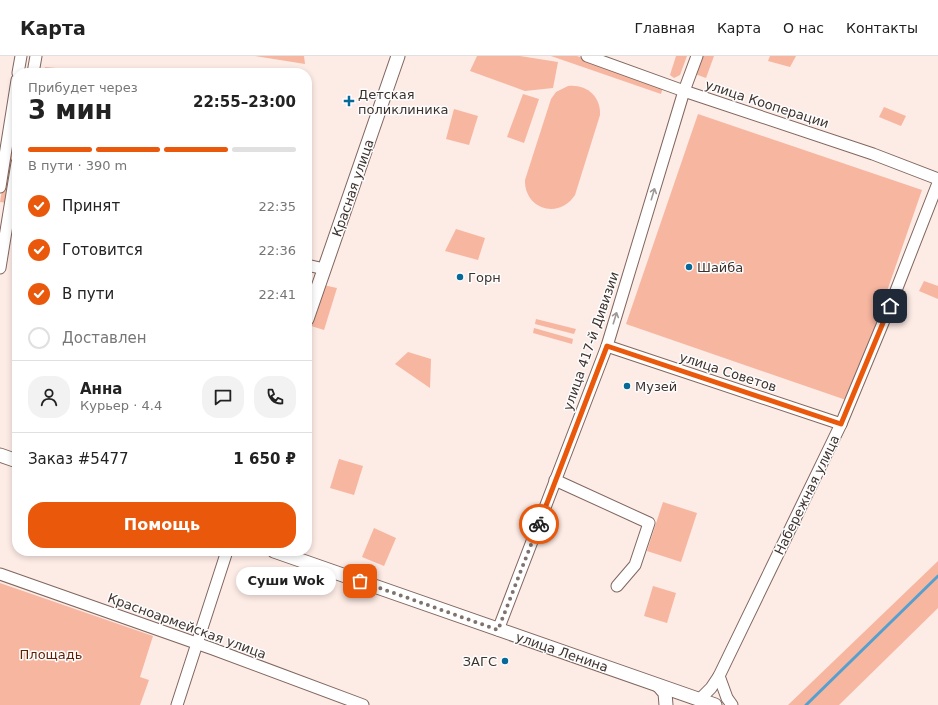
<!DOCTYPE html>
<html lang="ru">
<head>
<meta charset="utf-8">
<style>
	body { margin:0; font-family:"DejaVu Sans",sans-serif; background:#f2f2f2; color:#222; height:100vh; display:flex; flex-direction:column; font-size:15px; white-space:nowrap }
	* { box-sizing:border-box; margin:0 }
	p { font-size:13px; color:#767676 }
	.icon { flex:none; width:22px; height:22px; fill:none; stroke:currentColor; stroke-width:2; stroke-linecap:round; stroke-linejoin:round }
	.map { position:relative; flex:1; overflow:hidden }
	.details { position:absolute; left:12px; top:12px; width:300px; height:488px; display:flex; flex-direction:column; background:#fff; border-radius:16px; box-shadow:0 2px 6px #0003 }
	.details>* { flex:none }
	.pin { position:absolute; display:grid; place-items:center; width:34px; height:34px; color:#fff; margin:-17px; border-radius:8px; box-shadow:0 2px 6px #0006 }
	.courier { position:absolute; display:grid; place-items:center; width:40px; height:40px; margin:-20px; border:3px solid #ea580c; border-radius:50%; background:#fff; color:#222; box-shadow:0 1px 5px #0007 }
	.bubble { position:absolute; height:28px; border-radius:14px; background:#fff; box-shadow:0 2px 6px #0003; font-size:13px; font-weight:700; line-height:28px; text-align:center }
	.head em { font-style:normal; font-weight:700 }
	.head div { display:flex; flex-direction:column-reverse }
	.head { display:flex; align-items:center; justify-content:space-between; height:68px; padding:0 16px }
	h1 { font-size:26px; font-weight:700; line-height:30px }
	.bar { display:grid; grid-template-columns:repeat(4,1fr); gap:6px 4px; align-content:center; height:48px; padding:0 16px }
	.bar i { height:5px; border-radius:3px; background:#e0e0e0 }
	.bar .selected { background:#ea580c }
	.bar p { grid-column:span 4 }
	.line { display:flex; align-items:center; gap:10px; padding:0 16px; border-top:1px solid #e0e0e0 }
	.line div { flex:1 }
	.round { display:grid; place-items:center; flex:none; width:42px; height:42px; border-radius:16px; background:#f2f2f2 }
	ol { padding:0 16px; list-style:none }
	li { display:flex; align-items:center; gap:12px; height:44px }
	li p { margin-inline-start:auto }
	li .icon { padding:4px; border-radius:50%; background:#ea580c; color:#fff; stroke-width:4 }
	li:last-child { color:#767676 }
	li i { width:22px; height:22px; border:2px solid #e0e0e0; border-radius:50% }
	.primary-button { display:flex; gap:8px; margin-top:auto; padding:8px 16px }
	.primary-button a { flex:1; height:46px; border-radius:16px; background:#ea580c; color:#fff; font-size:16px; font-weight:700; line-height:46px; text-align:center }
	header { display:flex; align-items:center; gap:24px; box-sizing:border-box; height:56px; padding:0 20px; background:#fff; border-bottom:1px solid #e0e0e0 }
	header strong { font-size:19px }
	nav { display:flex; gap:22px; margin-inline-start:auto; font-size:14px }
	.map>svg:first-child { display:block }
	.green { fill:#f7b6a0 }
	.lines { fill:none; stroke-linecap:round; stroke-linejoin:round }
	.stream { stroke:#56a0cf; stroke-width:3 }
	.minor-casing { stroke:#80665e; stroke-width:13 }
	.tertiary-casing { stroke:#80665e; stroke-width:15 }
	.minor { stroke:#fff; stroke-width:11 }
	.tertiary { stroke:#fff; stroke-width:13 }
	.oneway { stroke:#9e9896 }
	.done { stroke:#80736e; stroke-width:4; stroke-dasharray:0 7.2 }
	.route { stroke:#ea580c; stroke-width:5 }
	.poi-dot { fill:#076997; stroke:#fdfdfd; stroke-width:1.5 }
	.labels { text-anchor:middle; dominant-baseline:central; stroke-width:3; stroke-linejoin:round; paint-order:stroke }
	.poi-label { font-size:13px; fill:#3d322e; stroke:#fdfdfd; text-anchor:start }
	.street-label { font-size:13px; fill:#3d322e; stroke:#fdfdfd }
	.park-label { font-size:13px; fill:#621e03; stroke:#fdfdfd }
</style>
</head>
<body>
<header>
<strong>Карта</strong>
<nav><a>Главная</a><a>Карта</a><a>О нас</a><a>Контакты</a></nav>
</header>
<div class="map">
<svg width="938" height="649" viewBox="0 0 938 649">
	<rect width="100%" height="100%" fill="#fdebe5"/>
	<!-- green -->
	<g class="green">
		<path d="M255 0H304L305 8Z"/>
		<path d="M477 0H520L558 6 553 32 525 35 470 15Z"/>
		<path d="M551 0H577L663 31 661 38Z"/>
		<path d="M676 0H687L680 19 674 22 670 19Z"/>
		<path d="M702 0H714L706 22 695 18Z"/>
		<path d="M770 0H796L790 11 768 5Z"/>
		<path d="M45 11 108 17H44Z"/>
		<path d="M568 30C586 28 601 40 600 59L575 139C559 164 524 153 525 124L551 43 556 36Z"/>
		<path d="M523 38 539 43 524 87 507 81Z"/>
		<path d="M17 44V92L7 147 0 146Z"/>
		<path d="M884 51 906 60 901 70 879 61Z"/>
		<path d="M454 53 478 60 469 89 446 83Z"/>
		<path d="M698 58 922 134 849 345 626 268Z"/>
		<path d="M456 173 485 182 478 204 445 195Z"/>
		<path d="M924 225 938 230V243L919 235Z"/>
		<path d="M323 229 337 232 324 274 308 269Z"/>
		<path d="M536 263 576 273 574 278 535 268Z"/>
		<path d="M534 272 573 283 572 288 533 277Z"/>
		<path d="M408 296 431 303 430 332 395 308Z"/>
		<path d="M339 403 363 410 354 439 330 432Z"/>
		<path d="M663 446 697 457 681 506 647 495Z"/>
		<path d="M374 472 396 482 384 510 362 501Z"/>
		<path d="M938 505V552L839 649H788Z"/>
		<path d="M0 527 153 580 140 621 149 624 140 649H0Z"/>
		<path d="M653 530 676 537 667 567 644 560Z"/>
	</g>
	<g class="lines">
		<!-- stream -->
		<path class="stream" d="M806 649 938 520"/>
		<defs>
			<g id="minor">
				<path d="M587 0 684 35 873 98 938 123"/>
				<path d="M18 17 21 0"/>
				<path d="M33 17 36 0"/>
				<path d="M0 131 17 24"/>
				<path d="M307 209 324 213"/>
				<path d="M0 212 17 107"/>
				<path d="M607 290 841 368"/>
				<path d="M555 424 649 467 635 509 617 530"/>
				<path d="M0 518 213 593 363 649"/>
				<path d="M498 574 607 290 684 35 697 0"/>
				<path d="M719 620 727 642 732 649"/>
				<path d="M700 643 711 632 719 620 841 368 890 250 938 127"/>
				<path d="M177 649 227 495"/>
			</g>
			<g id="tertiary">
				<path d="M307 263 398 0"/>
				<path d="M0 399 17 405"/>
				<path d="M274 495 715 649"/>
				<path d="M659 630 665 637 666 649"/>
			</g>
		</defs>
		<!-- minor casing -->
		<use href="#minor" class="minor-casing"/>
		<!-- tertiary casing -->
		<use href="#tertiary" class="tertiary-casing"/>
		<!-- minor -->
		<use href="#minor" class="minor"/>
		<!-- tertiary -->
		<use href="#tertiary" class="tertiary"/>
	</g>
	<!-- one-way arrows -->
	<defs><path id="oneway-shaft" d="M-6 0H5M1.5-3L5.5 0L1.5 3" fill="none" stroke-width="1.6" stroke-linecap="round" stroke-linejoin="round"/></defs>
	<g class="oneway">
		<use href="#oneway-shaft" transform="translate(653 138) rotate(-73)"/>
		<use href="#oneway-shaft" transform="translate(615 262) rotate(-73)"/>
	</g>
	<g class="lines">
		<!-- done -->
		<path class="done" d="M360 525 498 574 539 468"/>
		<!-- route -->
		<path class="route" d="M539 468 607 290 841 368 890 250"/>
	</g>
	<!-- markers -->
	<g class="poi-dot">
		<path d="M347 39h4v4h4v4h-4v4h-4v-4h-4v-4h4z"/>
		<circle cx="689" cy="211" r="4"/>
		<circle cx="460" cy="221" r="4"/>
		<circle cx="627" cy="330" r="4"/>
		<circle cx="505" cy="605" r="4"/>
	</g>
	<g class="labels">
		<!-- poi labels -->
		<g class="poi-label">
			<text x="358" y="38">Детская<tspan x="358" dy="15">поликлиника</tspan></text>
			<text x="697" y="211">Шайба</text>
			<text x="468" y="221">Горн</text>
			<text x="635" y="330">Музей</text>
			<text x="497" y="605" text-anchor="end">ЗАГС</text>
		</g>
		<!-- street labels -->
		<g class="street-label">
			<text transform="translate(767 48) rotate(18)">улица Кооперации</text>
			<text transform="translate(353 132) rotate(-71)">Красная улица</text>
			<text transform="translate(591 285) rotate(-71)">улица 417-й Дивизии</text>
			<text transform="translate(728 316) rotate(18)">улица Советов</text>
			<text transform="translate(807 439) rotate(-64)">Набережная улица</text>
			<text transform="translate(187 570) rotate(20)">Красноармейская улица</text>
			<text transform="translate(562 596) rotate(19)">улица Ленина</text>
		</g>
		<!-- park labels -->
		<g class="park-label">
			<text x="51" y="598">Площадь</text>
		</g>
	</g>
</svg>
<div class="pin" style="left:360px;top:525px;background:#ea580c"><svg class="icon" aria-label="bag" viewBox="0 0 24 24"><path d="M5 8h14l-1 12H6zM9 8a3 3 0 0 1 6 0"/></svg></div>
<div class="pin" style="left:890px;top:250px;background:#1f2937"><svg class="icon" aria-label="home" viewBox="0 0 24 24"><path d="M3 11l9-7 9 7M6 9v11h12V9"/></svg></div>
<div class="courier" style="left:539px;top:468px"><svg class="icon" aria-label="bike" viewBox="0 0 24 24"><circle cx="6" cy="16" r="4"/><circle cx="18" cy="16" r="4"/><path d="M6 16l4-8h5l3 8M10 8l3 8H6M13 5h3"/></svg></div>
<div class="bubble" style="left:236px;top:511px;width:100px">Суши Wok</div>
<section class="details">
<div class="head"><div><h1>3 мин</h1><p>Прибудет через</p></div><em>22:55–23:00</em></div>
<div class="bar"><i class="selected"></i><i class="selected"></i><i class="selected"></i><i></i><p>В пути · 390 m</p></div>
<ol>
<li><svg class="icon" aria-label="check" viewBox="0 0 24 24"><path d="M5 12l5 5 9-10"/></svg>Принят<p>22:35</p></li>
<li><svg class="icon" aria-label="check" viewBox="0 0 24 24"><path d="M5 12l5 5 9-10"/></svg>Готовится<p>22:36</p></li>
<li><svg class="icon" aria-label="check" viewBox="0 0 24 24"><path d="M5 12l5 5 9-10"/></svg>В пути<p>22:41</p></li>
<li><i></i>Доставлен</li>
</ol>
<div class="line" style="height:72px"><a class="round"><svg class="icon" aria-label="person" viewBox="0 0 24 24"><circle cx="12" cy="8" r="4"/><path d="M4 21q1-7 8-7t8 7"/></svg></a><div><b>Анна</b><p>Курьер · 4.4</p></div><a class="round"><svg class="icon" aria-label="chat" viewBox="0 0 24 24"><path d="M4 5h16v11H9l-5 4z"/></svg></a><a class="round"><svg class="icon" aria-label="phone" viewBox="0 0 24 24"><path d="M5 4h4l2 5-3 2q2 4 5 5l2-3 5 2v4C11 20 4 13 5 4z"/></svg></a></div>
<div class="line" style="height:52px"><div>Заказ #5477</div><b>1 650 ₽</b></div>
<div class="primary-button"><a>Помощь</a></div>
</section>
</div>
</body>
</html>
